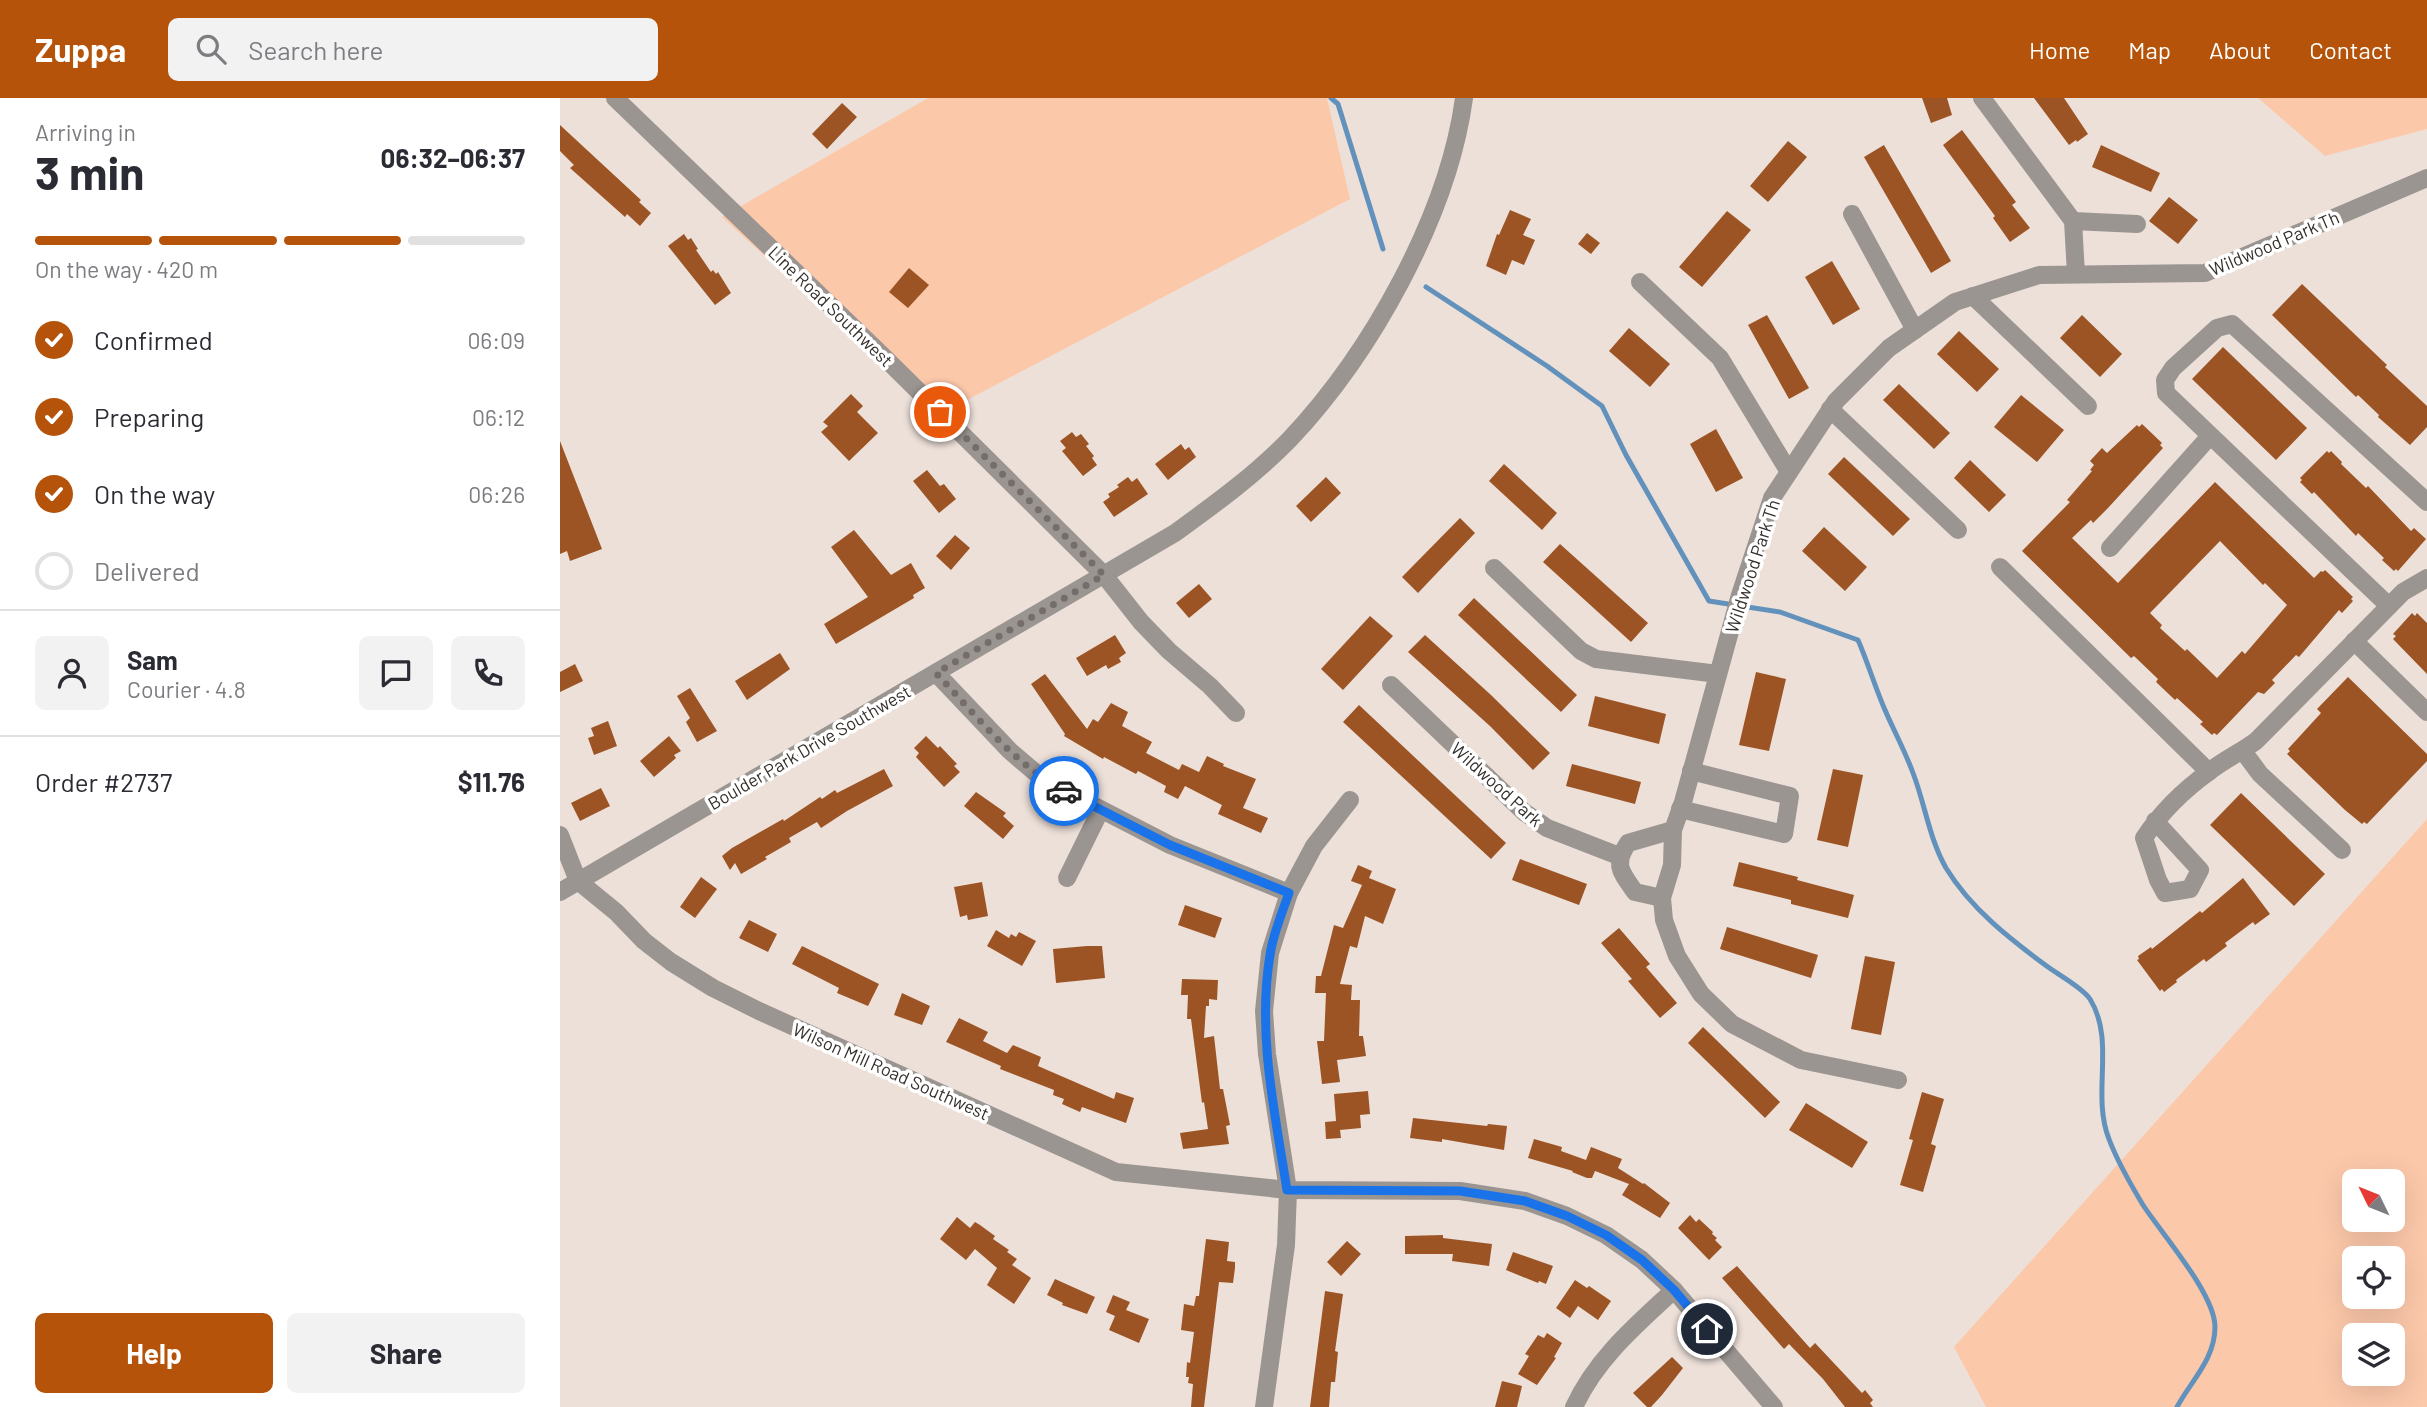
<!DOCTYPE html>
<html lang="en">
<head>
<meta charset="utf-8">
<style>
	body { margin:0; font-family:Barlow,sans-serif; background:#f2f2f3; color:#2b2b33; height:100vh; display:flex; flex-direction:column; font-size:26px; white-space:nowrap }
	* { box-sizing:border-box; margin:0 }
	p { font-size:23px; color:#7c7c81 }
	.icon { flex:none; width:38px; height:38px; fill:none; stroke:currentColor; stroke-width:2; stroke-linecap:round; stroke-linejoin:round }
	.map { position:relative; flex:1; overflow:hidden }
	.side { display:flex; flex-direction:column; background:#fff; width:560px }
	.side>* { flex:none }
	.needle { width:46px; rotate:313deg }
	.buttons { position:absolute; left:1782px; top:1071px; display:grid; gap:14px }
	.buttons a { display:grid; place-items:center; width:63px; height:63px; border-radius:10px; background:#fff; box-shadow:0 7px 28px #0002; font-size:35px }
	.pin { position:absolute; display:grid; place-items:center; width:60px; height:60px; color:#fff; margin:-30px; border:4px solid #fff; border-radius:50%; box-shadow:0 2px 7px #0007 }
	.courier { position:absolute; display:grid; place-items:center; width:70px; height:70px; margin:-35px; border:5px solid #1a73e8; border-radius:50%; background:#fff; color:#222; box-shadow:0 2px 9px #0007 }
	.overview em { font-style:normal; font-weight:700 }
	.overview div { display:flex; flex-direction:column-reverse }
	.overview { display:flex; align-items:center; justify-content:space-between; height:119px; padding:0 35px }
	h1 { font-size:46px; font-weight:700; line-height:52px }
	.bar { display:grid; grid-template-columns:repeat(4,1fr); gap:10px 7px; align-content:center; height:84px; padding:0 35px }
	.bar i { height:9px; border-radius:5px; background:#e1e1e2 }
	.bar .current { background:#b45309 }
	.bar p { grid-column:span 4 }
	.line { display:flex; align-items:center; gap:18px; padding:0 35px; border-top:2px solid #e1e1e2 }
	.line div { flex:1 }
	.round { display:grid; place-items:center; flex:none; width:74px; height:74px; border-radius:10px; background:#f2f2f3 }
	ol { padding:0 35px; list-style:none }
	li { display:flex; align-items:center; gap:21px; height:77px }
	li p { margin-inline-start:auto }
	li .icon { padding:7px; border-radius:50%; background:#b45309; color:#fff; stroke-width:4 }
	li:last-child { color:#7c7c81 }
	li i { width:38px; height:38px; border:4px solid #e1e1e2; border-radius:50% }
	.cta { display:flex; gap:14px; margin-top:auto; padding:14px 35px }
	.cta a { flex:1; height:80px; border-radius:10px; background:#b45309; color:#fff; font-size:28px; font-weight:700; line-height:80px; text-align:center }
	.cta a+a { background:#f2f2f3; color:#2b2b33 }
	header { display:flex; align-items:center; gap:42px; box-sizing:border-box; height:98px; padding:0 35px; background:#b45309; color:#fff }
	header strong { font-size:33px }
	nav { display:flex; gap:38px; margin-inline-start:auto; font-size:24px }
	.search { width:490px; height:63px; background:#f2f2f3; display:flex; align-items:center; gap:18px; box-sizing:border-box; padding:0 24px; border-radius:10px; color:#7c7c81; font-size:26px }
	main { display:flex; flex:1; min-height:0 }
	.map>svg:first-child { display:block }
	.green { fill:#fcc8aa; fill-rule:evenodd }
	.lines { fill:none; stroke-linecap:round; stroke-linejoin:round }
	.stream { stroke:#6292bc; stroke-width:5 }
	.building { fill:#9c5425; fill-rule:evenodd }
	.minor { stroke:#9b9592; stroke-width:18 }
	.done { stroke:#756d69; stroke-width:7; stroke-dasharray:0 12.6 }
	.route { stroke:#1a73e8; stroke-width:9 }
	.labels { text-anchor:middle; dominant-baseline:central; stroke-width:7; stroke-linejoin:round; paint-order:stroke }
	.street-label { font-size:18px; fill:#342f2c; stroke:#fff }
</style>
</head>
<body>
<header>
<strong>Zuppa</strong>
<div class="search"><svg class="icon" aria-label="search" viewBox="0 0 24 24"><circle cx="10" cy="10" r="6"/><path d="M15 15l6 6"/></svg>Search here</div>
<nav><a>Home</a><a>Map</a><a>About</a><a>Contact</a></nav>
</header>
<main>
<section class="side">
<div class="overview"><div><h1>3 min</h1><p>Arriving in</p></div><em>06:32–06:37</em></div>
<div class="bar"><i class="current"></i><i class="current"></i><i class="current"></i><i></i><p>On the way · 420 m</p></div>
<ol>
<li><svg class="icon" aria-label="check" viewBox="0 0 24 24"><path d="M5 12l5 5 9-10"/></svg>Confirmed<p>06:09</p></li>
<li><svg class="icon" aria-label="check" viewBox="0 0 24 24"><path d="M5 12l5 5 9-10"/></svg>Preparing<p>06:12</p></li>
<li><svg class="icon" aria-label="check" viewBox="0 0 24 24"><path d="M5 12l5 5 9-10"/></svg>On the way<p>06:26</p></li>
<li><i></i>Delivered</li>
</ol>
<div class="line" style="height:126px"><a class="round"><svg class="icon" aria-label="person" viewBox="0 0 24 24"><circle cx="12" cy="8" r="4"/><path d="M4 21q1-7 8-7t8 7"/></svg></a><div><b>Sam</b><p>Courier · 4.8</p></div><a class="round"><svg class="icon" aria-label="chat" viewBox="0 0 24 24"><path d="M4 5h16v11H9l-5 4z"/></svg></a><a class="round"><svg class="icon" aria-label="phone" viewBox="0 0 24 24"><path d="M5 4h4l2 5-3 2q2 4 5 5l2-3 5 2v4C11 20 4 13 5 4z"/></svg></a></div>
<div class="line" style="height:91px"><div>Order #2737</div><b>$11.76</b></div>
<div class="cta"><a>Help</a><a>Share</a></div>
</section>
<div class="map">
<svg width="1867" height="1309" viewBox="0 0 1867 1309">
	<rect width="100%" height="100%" fill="#ede0d9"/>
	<!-- green -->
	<g class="green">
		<path d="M368 0H767L790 101 403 304 371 311 162 119Z"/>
		<path d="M1698 0H1867V31L1765 58Z"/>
		<path d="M1867 721V1309H1426L1394 1249ZM1832 1083V1122H1794V1083ZM1832 1160V1199H1794V1160ZM1832 1237V1276H1794V1237Z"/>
	</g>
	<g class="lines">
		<!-- stream -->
		<g class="stream">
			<path d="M771 0 778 6 823 151"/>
			<path d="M866 189 987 268 1042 308 1066 357 1149 503 1220 514 1298 542C1308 565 1315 589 1325 612 1334 633 1345 653 1353 675 1365 706 1369 740 1386 770 1411 811 1450 841 1488 869 1499 877 1523 890 1530 901 1556 943 1531 996 1549 1041 1557 1063 1571 1087 1583 1107 1602 1136 1655 1196 1655 1229 1655 1261 1631 1283 1617 1309"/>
		</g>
	</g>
	<!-- building -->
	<g class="building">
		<path d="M1362 0H1387L1392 17 1371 25Z"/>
		<path d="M1474 0H1504L1528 36 1517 44 1516 42 1509 47Z"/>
		<path d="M282 5 297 19 267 51 252 36Z"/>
		<path d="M0 27 81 102 79 104 91 115 80 128 67 116 65 119 10 70 14 67 0 53Z"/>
		<path d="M1402 32 1456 104 1452 107 1470 130 1450 144 1433 120 1435 118 1383 47Z"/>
		<path d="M1228 43 1247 59 1208 104 1190 88Z"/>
		<path d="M1324 47 1391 163 1371 175 1304 59Z"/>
		<path d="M1541 47 1600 75 1591 94 1532 69Z"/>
		<path d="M1609 99 1638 122 1618 146 1589 123Z"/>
		<path d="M950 112 971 121 963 137 975 142 964 167 952 162 946 177 926 168 937 136 939 137Z"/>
		<path d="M1167 113 1191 132 1142 189 1119 169Z"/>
		<path d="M1027 135 1040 145 1031 156 1018 146Z"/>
		<path d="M124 136 128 142 131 140 138 151 136 152 151 174 153 172 156 176 158 174 171 195 155 207 108 148Z"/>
		<path d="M1272 163 1300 211 1273 227 1245 179Z"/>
		<path d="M349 170 369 187 348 210 329 194Z"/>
		<path d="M1742 186 1827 267 1825 269 1867 308V329L1850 347 1818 319 1819 317 1798 297 1796 299 1712 217Z"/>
		<path d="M1207 217 1249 290 1229 301 1188 227Z"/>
		<path d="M1522 217 1562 256 1540 279 1500 240Z"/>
		<path d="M1069 230 1110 266 1090 289 1049 253Z"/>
		<path d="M1399 233 1439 271 1417 294 1377 256Z"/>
		<path d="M1663 249 1747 330 1716 362 1632 281Z"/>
		<path d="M1339 286 1390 335 1374 351 1323 302Z"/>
		<path d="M291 296 303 308 297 314 318 335 289 363 261 334 268 328 263 324Z"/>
		<path d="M1461 297 1504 332 1477 364 1434 329Z"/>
		<path d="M1582 326 1602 345 1600 347 1603 350 1548 410 1533 425 1531 422 1512 440 1558 485 1655 384 1754 480 1761 473 1763 474 1765 472 1793 499 1791 501 1793 503 1782 515 1779 512 1739 559 1736 557 1712 582 1715 585 1704 596 1698 594 1657 637 1654 635 1652 637 1640 626 1643 624 1617 600 1615 602 1596 584 1598 581 1574 558 1571 560 1462 453 1510 404 1507 402 1532 373 1530 372 1534 367 1530 363 1542 350 1547 355 1577 327 1579 329ZM1660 443 1703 487 1705 485 1727 507 1685 556 1682 553 1657 580 1627 551 1625 553 1600 530 1602 527 1590 515Z"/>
		<path d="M1156 331 1183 380 1156 394 1130 346Z"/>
		<path d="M512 334 516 339 521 336 529 346 526 348 534 358 532 360 537 367 523 378 502 353 506 350 500 343Z"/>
		<path d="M0 343 42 451 10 463 7 453 0 456Z"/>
		<path d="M621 346 625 352 629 349 636 359 608 382 595 366Z"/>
		<path d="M1767 353 1769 355 1771 353 1782 364 1781 366 1806 390 1808 388 1851 433 1854 430 1866 441 1838 473 1836 471 1834 473 1822 462 1824 460 1798 435 1796 438 1754 394 1752 396 1740 384 1742 382 1740 380Z"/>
		<path d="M1284 359 1350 421 1333 438 1268 376Z"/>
		<path d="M1410 362 1446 397 1429 414 1394 380Z"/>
		<path d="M944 366 997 415 982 432 929 383Z"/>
		<path d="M367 372 380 388 384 386 396 401 379 415 353 383Z"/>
		<path d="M568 379 572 384 577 380 588 396 554 419 543 404 550 399 548 396 559 389 557 387Z"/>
		<path d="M766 379 781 395 751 424 736 408Z"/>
		<path d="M900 420 915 435 858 495 842 479Z"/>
		<path d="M1264 429 1307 469 1285 493 1242 453Z"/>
		<path d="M294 432 331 477 351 465 365 490 353 497 354 500 276 546 264 526 308 499 271 449Z"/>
		<path d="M395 437 410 450 391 472 376 458Z"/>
		<path d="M1000 446 1088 525 1071 544 983 464Z"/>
		<path d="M639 486 652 501 629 520 616 505Z"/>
		<path d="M914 500 1017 597 1001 614 898 517Z"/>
		<path d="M1852 515 1855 518 1857 515 1867 525V576L1833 541 1836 538 1833 536Z"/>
		<path d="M810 518 833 538 783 592 761 571Z"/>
		<path d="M555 537 566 555 559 560 561 564 548 571 546 567 527 578 516 560Z"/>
		<path d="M865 537 931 597 990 655 973 672 931 629 848 554Z"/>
		<path d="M220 555 230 571 187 602 175 583Z"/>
		<path d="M15 566 23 583 0 594V574Z"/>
		<path d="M1196 574 1226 581 1209 653 1179 647Z"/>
		<path d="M485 576 527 631 533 621 538 624 551 605 568 614 562 628 592 644 586 655 619 672 622 666 639 674 647 658 664 666 663 668 696 681 683 710 708 720 701 735 658 716 662 707 625 688 618 701 604 694 606 688 578 673 576 676 544 659 543 661 504 638 505 636 471 586Z"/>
		<path d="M1788 579 1867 656V663L1807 726 1804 724 1802 726 1785 712 1727 656 1730 653 1728 651 1761 615 1757 611Z"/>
		<path d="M130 590 157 633 137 644 126 624 130 620 117 598Z"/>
		<path d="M1035 598 1106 616 1099 646 1028 628Z"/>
		<path d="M799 607 946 745 931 761 783 624Z"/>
		<path d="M48 623 57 648 34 657 28 640 34 638 31 630Z"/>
		<path d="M109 638 121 653 114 657 116 660 94 679 80 663Z"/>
		<path d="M366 638 378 650 380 648 397 666 394 668 400 674 384 689 356 659 359 655 354 650Z"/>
		<path d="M1012 666 1081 684 1075 706 1006 688Z"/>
		<path d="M324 671 333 688 287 713 261 730 257 724 229 740 231 744 205 759 207 761 181 776 175 765 170 772 162 758 172 750 223 721 224 723 260 699 262 701 275 692 277 695Z"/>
		<path d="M1273 671 1303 677 1288 749 1257 742Z"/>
		<path d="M41 690 50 708 20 723 11 705Z"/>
		<path d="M416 694 446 715 443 718 454 728 443 741 404 708Z"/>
		<path d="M1681 695 1765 776 1734 808 1650 727Z"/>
		<path d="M960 761 1027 786 1019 807 952 782Z"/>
		<path d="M1179 764 1238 779 1237 782 1294 797 1288 820 1231 806V802L1173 788Z"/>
		<path d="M798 767 812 773 809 780 836 791 823 826 805 818 797 850 790 848 780 886 792 887 791 902H800L799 938H803L806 958 777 962 780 984 762 986 757 943H764L766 895H755L756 878H761L774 827 783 830 802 787 791 783Z"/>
		<path d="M141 779 157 791 135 820 120 809Z"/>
		<path d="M1683 780 1710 816 1695 827 1693 824 1665 845 1667 848 1646 864 1644 861 1616 882 1617 884 1604 894 1602 891 1600 893 1577 862 1579 861 1578 858 1591 849 1592 851 1640 813 1642 815Z"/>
		<path d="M422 784 428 818 408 822 407 817 400 819 394 789Z"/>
		<path d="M625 807 662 820 655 840 618 827Z"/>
		<path d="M189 822 217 836 208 854 179 840Z"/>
		<path d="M1167 829 1258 857 1251 880 1160 851Z"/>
		<path d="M1059 830 1090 866 1086 869 1117 905 1100 920 1068 883 1072 881 1041 845Z"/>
		<path d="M436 832 449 840 451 836 456 839 459 834 476 843 462 868 427 848Z"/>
		<path d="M242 848 319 886 308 908 277 895 279 890 232 866Z"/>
		<path d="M527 848H542L545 880 496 885 493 851Z"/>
		<path d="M1305 858 1335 864 1321 937 1291 931Z"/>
		<path d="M622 881 658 882 657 902 649 901V908H646L644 940 654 938 660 991H663L670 1027 666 1028 669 1046 623 1051 620 1035 648 1031 644 1004 642 1005 631 921H627L628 897H621Z"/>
		<path d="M342 895 370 908 362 927 334 917Z"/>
		<path d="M399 920 428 934 423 943 447 955 453 947 481 959 478 968 554 1001 556 994 574 1000 566 1025 522 1009 520 1014 502 1006 504 1001 493 997 494 992 440 971 441 968 386 944Z"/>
		<path d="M1143 929 1220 1004 1205 1020 1128 945Z"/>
		<path d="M808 993 810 1016 800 1017 801 1030 780 1032 781 1040 766 1041 765 1024 776 1023 774 996Z"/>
		<path d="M1362 994 1384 1001 1371 1046 1376 1048 1363 1094 1340 1087 1353 1042 1349 1041Z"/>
		<path d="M1246 1005 1308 1044 1292 1070 1229 1032Z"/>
		<path d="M853 1020 927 1028 928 1026 947 1028 944 1052 882 1041V1044L850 1040Z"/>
		<path d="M974 1041 1002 1049 1001 1053 1026 1062 1031 1049 1062 1061 1058 1070 1083 1086 1084 1085 1110 1105 1100 1120 1062 1097 1069 1086 1035 1073 1032 1080H1027L1012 1074 1013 1073 968 1060Z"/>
		<path d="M1130 1117 1136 1124 1139 1121 1153 1134 1152 1136 1157 1140 1155 1142 1162 1149 1149 1162 1118 1130Z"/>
		<path d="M397 1119 410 1130 415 1124 420 1127 435 1138 433 1141 449 1152 447 1154 457 1161 452 1167 471 1180 454 1206 427 1187 437 1170 415 1151 406 1162 380 1141Z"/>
		<path d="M883 1137V1140L932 1146 929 1168 892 1163 893 1156H845V1138Z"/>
		<path d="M646 1141 669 1144 667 1163 675 1164V1170L673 1185 659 1184 644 1309H631L633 1286 628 1285 629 1279H626L627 1264 630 1265 634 1234 621 1232 624 1206 634 1208 636 1198H639Z"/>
		<path d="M787 1143 801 1156 781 1178 767 1164Z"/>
		<path d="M953 1154 993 1168 986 1186 979 1183 978 1185 946 1172Z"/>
		<path d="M1177 1168 1250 1250 1255 1245 1302 1295 1305 1292 1313 1302 1310 1305 1313 1309H1285L1263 1281 1229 1246 1224 1251 1162 1180Z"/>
		<path d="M495 1181 535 1199 527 1216 502 1207 503 1205 487 1197Z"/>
		<path d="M1015 1182 1027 1190 1029 1188 1051 1203 1038 1222 1018 1208 1010 1220 996 1210Z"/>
		<path d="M765 1193 783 1196 775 1253 778 1254 775 1284H771L769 1309H750Z"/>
		<path d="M553 1197 570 1204 566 1212 589 1221 579 1245 549 1232 555 1218 546 1214Z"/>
		<path d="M987 1235 1002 1245 994 1259 996 1260 977 1287 958 1276 969 1258 965 1256 978 1237 984 1240Z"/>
		<path d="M1112 1259 1123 1270 1102 1297 1091 1309H1087L1073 1295Z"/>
		<path d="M942 1283 962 1288 957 1309H935Z"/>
	</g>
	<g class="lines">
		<!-- minor -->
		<g class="minor">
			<path d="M55 0 325 260 544 477 581 524 609 553 650 588 676 615"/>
			<path d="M1422 0 1513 123 1516 176"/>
			<path d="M1292 116 1355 232"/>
			<path d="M1513 123 1577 126"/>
			<path d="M1080 184 1160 260 1229 374"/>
			<path d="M1413 198 1528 308"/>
			<path d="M1270 311 1398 432"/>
			<path d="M1550 450 1650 338"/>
			<path d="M1440 469 1649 674"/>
			<path d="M934 470 1021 553 1036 561 1158 576"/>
			<path d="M1829 508 1606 295 1605 282 1613 270 1657 230 1672 226 1867 404"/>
			<path d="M1794 543 1867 614"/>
			<path d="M376 575 450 653 484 682 610 747 729 795"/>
			<path d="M831 587 964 714 987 730 1059 758"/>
			<path d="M1683 653 1700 676 1782 752"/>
			<path d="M1120 711 1224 736 1230 698 1131 673"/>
			<path d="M1595 723 1640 772 1630 791 1605 795 1598 782 1584 740C1601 714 1625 691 1650 673 1664 662 1681 654 1696 643L1843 494 1867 480"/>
			<path d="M0 737 18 783 56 814 84 843 111 864 153 890 199 913 556 1074 728 1092 900 1093 965 1103 1007 1118 1046 1137 1082 1162 1114 1192 1214 1309"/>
			<path d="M507 780 540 713"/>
			<path d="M0 794 615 435C655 406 695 377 730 341 811 255 888 118 904 0"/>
			<path d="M1102 800 1075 794C1061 774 1053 767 1068 745L1113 732"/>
			<path d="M1338 982 1241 962 1172 926 1141 896 1117 858 1104 822 1102 800 1112 767 1113 732 1123 704 1180 497 1212 400 1276 303 1329 250 1395 204 1479 177 1645 175 1867 80"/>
			<path d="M704 1309 726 1147 728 1092 707 956 704 913 710 855 729 795 754 748 790 702"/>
			<path d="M1014 1309C1036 1261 1076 1227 1114 1192"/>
		</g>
	</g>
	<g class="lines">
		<!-- done -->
		<path class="done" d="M380 314 544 477 376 575C415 616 453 665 504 693"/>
		<!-- route -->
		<path class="route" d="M504 693 610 747 729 795C722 815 713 836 710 857 697 936 715 1015 727 1092L900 1093 965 1103 1007 1118 1046 1137 1082 1162 1114 1192 1147 1231"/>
	</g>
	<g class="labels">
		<!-- street labels -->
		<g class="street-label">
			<text transform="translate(1714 145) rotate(-23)">Wildwood Park Th</text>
			<text transform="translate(271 208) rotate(44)">Line Road Southwest</text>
			<text transform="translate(1192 468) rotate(-72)">Wildwood Park Th</text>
			<text transform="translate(249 649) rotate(-30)">Boulder Park Drive Southwest</text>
			<text transform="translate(937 686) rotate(42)">Wildwood Park</text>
			<text transform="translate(331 973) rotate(24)">Wilson Mill Road Southwest</text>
		</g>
	</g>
</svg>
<div class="buttons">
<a><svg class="needle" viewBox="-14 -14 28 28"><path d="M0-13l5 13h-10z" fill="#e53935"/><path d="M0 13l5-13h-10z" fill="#7c7c81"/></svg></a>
<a><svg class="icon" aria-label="locate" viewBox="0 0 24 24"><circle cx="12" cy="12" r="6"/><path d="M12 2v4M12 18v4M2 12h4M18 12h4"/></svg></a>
<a><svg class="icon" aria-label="layers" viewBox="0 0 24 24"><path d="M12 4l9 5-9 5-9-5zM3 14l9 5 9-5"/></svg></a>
</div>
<div class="pin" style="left:380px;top:314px;background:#ea580c"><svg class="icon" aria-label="bag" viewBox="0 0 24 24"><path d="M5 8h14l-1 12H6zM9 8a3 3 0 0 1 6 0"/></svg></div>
<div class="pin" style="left:1147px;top:1231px;background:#1f2937"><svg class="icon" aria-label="home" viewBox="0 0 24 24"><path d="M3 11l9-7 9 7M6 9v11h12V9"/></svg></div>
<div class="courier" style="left:504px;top:693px"><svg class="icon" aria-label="car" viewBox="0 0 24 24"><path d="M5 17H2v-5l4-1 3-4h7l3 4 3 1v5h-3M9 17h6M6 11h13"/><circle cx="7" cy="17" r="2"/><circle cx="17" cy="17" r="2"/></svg></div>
</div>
</main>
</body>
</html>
